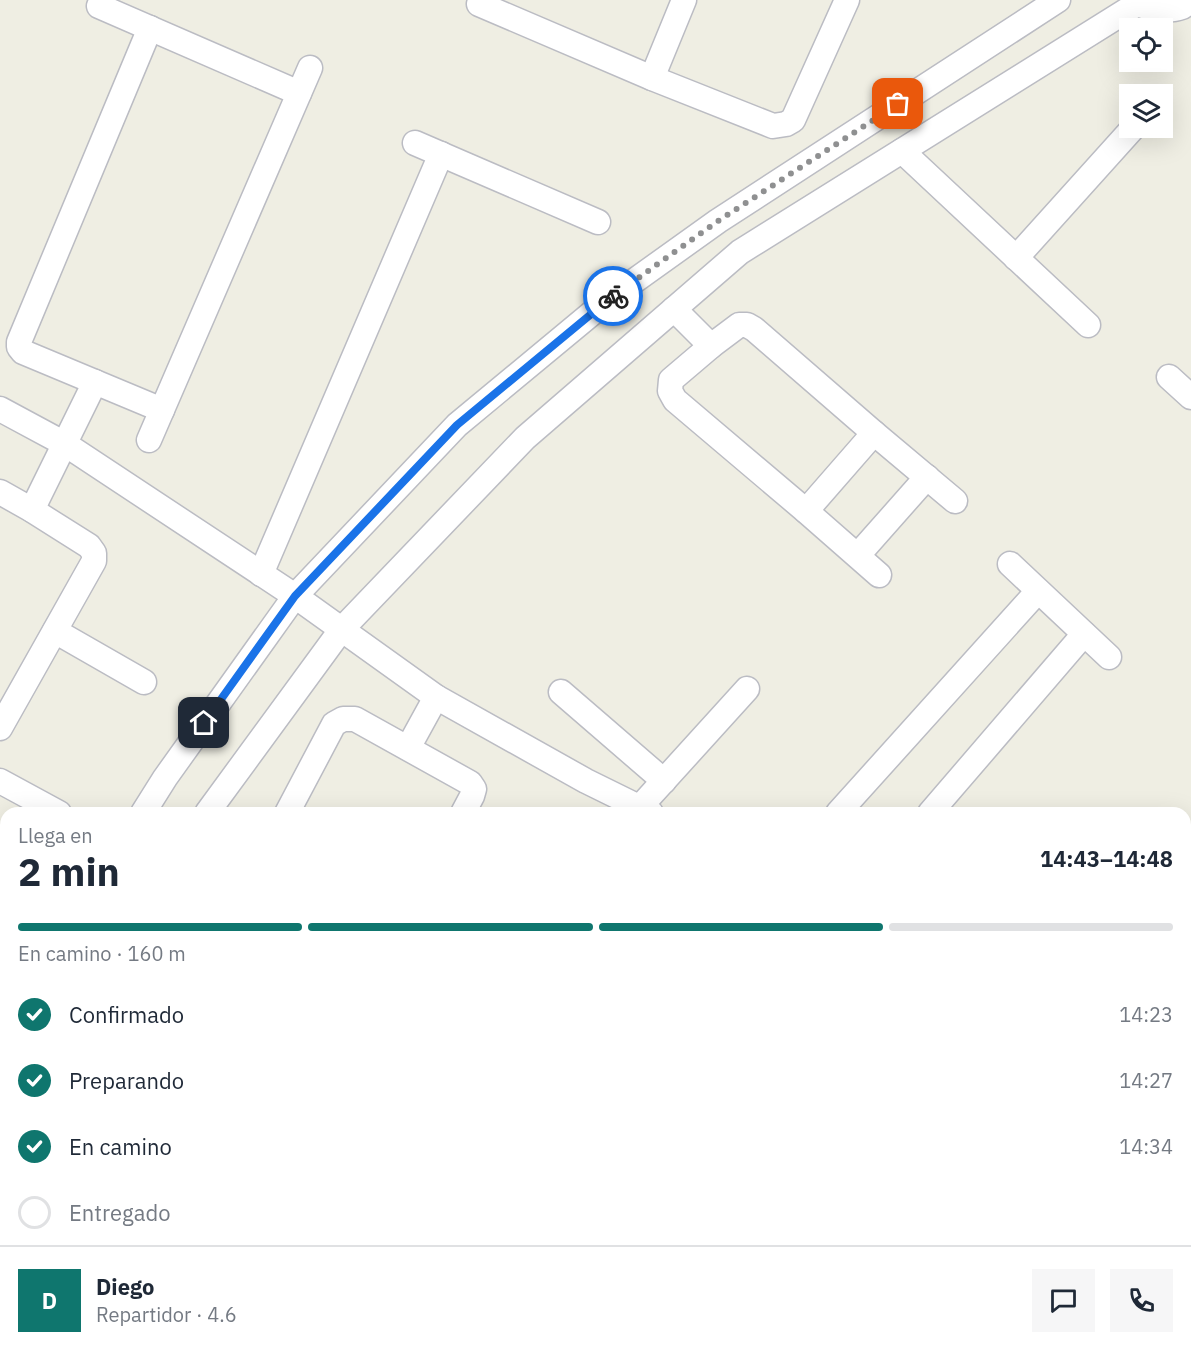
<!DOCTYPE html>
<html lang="es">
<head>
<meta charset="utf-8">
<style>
	body { margin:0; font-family:"IBM Plex Sans",sans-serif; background:#f6f6f7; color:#1f2937; height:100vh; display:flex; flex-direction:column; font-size:22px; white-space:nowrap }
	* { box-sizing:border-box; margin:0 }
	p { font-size:20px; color:#747a83 }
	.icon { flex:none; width:33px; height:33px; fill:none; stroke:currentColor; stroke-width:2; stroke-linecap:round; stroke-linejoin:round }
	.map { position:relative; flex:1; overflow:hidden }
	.details { position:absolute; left:0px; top:807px; width:1191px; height:560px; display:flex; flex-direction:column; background:#fff; border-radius:18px 18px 0 0; box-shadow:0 6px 24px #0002 }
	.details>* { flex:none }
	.controls { position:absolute; left:1119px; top:18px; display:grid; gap:12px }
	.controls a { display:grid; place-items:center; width:54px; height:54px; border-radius:0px; background:#fff; box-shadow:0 6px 24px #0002; font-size:30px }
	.pin { position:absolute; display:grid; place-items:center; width:51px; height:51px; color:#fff; margin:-26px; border-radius:12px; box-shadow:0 3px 9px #0006 }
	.courier { position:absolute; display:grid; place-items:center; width:60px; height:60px; margin:-30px; border:4px solid #1a73e8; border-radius:50%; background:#fff; color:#222; box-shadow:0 2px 8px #0007 }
	.head em { font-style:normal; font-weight:700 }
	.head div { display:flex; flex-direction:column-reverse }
	.head { display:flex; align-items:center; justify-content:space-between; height:102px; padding:0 18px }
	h1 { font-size:39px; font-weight:700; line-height:45px }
	.bar { display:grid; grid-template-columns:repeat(4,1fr); gap:9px 6px; align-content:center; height:72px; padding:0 18px }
	.bar i { height:8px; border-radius:4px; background:#e0e1e3 }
	.bar .current { background:#0f766e }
	.bar p { grid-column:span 4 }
	.line { display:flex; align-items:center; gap:15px; padding:0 18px; border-top:2px solid #e0e1e3 }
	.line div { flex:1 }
	.round { display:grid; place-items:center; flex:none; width:63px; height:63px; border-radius:0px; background:#f6f6f7 }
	ol { padding:0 18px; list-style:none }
	li { display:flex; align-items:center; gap:18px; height:66px }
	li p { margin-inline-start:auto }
	li .icon { padding:6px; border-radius:50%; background:#0f766e; color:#fff; stroke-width:4 }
	li:last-child { color:#747a83 }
	li i { width:33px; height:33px; border:3px solid #e0e1e3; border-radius:50% }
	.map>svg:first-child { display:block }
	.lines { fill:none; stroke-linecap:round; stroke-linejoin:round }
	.street-casing { stroke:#bbbcc3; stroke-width:27 }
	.secondary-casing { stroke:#bcbec5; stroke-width:36 }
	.street { stroke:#fff; stroke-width:24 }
	.secondary { stroke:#fff; stroke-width:33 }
	.done { stroke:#8f9091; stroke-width:6; stroke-dasharray:0 10.8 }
	.route { stroke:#1a73e8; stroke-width:8 }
</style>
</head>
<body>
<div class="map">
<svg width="1191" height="1366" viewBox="0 0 1191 1366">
	<rect width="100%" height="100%" fill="#efeee3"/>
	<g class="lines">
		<defs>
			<g id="street">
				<path d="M1133 0C1144 10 1169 12 1182 7 1185 5 1188 3 1191 1"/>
				<path d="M479 4 652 78 773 126 786 124 793 120 847 0"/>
				<path d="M99 6 299 93"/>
				<path d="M150 28 19 342V347L23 352 162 410"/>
				<path d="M652 78 684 0"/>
				<path d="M415 143 598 222"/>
				<path d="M902 151 1088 325"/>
				<path d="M1016 258 1133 128"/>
				<path d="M674 309 711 346"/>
				<path d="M1169 377 1191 397"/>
				<path d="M0 409 65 444 295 596 436 697 586 781 651 813"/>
				<path d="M149 440 310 68"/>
				<path d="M0 492 32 510 89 546 94 553V561L0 728"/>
				<path d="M32 510 95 382"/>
				<path d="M806 511 874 433"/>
				<path d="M858 555 927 477"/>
				<path d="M1010 564 1109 657"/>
				<path d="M261 574 441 154"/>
				<path d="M879 575 806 511 675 400 670 391 671 380 711 346 739 325H747L754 329 874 433 955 501"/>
				<path d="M55 631 144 682"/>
				<path d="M561 692 664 781"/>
				<path d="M408 748 436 697"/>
				<path d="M0 781 59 813"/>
				<path d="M640 807 747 689"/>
				<path d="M143 813 165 778 295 596 457 425 609 299 718 221 1058 0"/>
				<path d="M207 813 341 630 525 438 740 252 1137 4"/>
				<path d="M287 813 334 724 343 719H355L470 783 474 789 472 796 463 813"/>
				<path d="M838 813 1038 591"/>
				<path d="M930 813 1084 634"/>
				<path d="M1185 853 1191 846"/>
				<path d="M1185 959 1191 952"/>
				<path d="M1185 1067 1191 1070"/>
				<path d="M0 1077 6 1064"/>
				<path d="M0 1136 6 1139"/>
				<path d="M469 1360 481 1366"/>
			</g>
			<path id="secondary" d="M0 1213 6 1198"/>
		</defs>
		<!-- street casing -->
		<use href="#street" class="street-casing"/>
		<!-- secondary casing -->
		<use href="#secondary" class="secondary-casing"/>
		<!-- street -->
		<use href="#street" class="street"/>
		<!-- secondary -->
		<use href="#secondary" class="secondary"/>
	</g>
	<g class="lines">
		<!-- done -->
		<path class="done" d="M613 296 718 221 898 104"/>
		<!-- route -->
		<path class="route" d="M204 723 295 596 457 425 613 296"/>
	</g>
</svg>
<div class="controls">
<a><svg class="icon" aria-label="locate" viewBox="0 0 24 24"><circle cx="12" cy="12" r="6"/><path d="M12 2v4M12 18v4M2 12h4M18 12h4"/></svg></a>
<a><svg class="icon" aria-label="layers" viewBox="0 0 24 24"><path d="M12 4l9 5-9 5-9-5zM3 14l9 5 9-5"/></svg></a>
</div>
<div class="pin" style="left:898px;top:104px;background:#ea580c"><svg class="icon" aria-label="bag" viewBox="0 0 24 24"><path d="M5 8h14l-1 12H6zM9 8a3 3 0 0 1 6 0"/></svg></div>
<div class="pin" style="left:204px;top:723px;background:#1f2937"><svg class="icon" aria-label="home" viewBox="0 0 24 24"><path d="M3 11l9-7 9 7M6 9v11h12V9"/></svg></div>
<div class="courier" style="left:613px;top:296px"><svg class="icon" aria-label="bike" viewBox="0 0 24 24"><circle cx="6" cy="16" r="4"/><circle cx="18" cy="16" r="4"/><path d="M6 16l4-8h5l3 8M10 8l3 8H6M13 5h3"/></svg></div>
<section class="details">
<div class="head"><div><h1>2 min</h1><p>Llega en</p></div><em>14:43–14:48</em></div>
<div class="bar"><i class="current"></i><i class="current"></i><i class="current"></i><i></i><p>En camino · 160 m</p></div>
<ol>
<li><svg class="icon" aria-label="check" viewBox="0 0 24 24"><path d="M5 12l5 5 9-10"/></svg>Confirmado<p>14:23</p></li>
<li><svg class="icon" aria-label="check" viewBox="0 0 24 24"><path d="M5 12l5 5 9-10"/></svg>Preparando<p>14:27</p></li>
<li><svg class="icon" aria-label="check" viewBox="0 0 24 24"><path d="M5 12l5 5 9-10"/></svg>En camino<p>14:34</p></li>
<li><i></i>Entregado</li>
</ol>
<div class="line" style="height:108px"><b class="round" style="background:#0f766e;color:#fff">D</b><div><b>Diego</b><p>Repartidor · 4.6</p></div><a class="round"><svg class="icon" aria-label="chat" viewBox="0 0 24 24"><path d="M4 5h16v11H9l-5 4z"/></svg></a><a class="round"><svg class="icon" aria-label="phone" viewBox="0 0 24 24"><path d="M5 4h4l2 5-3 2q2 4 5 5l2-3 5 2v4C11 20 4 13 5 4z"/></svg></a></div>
</section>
</div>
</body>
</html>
